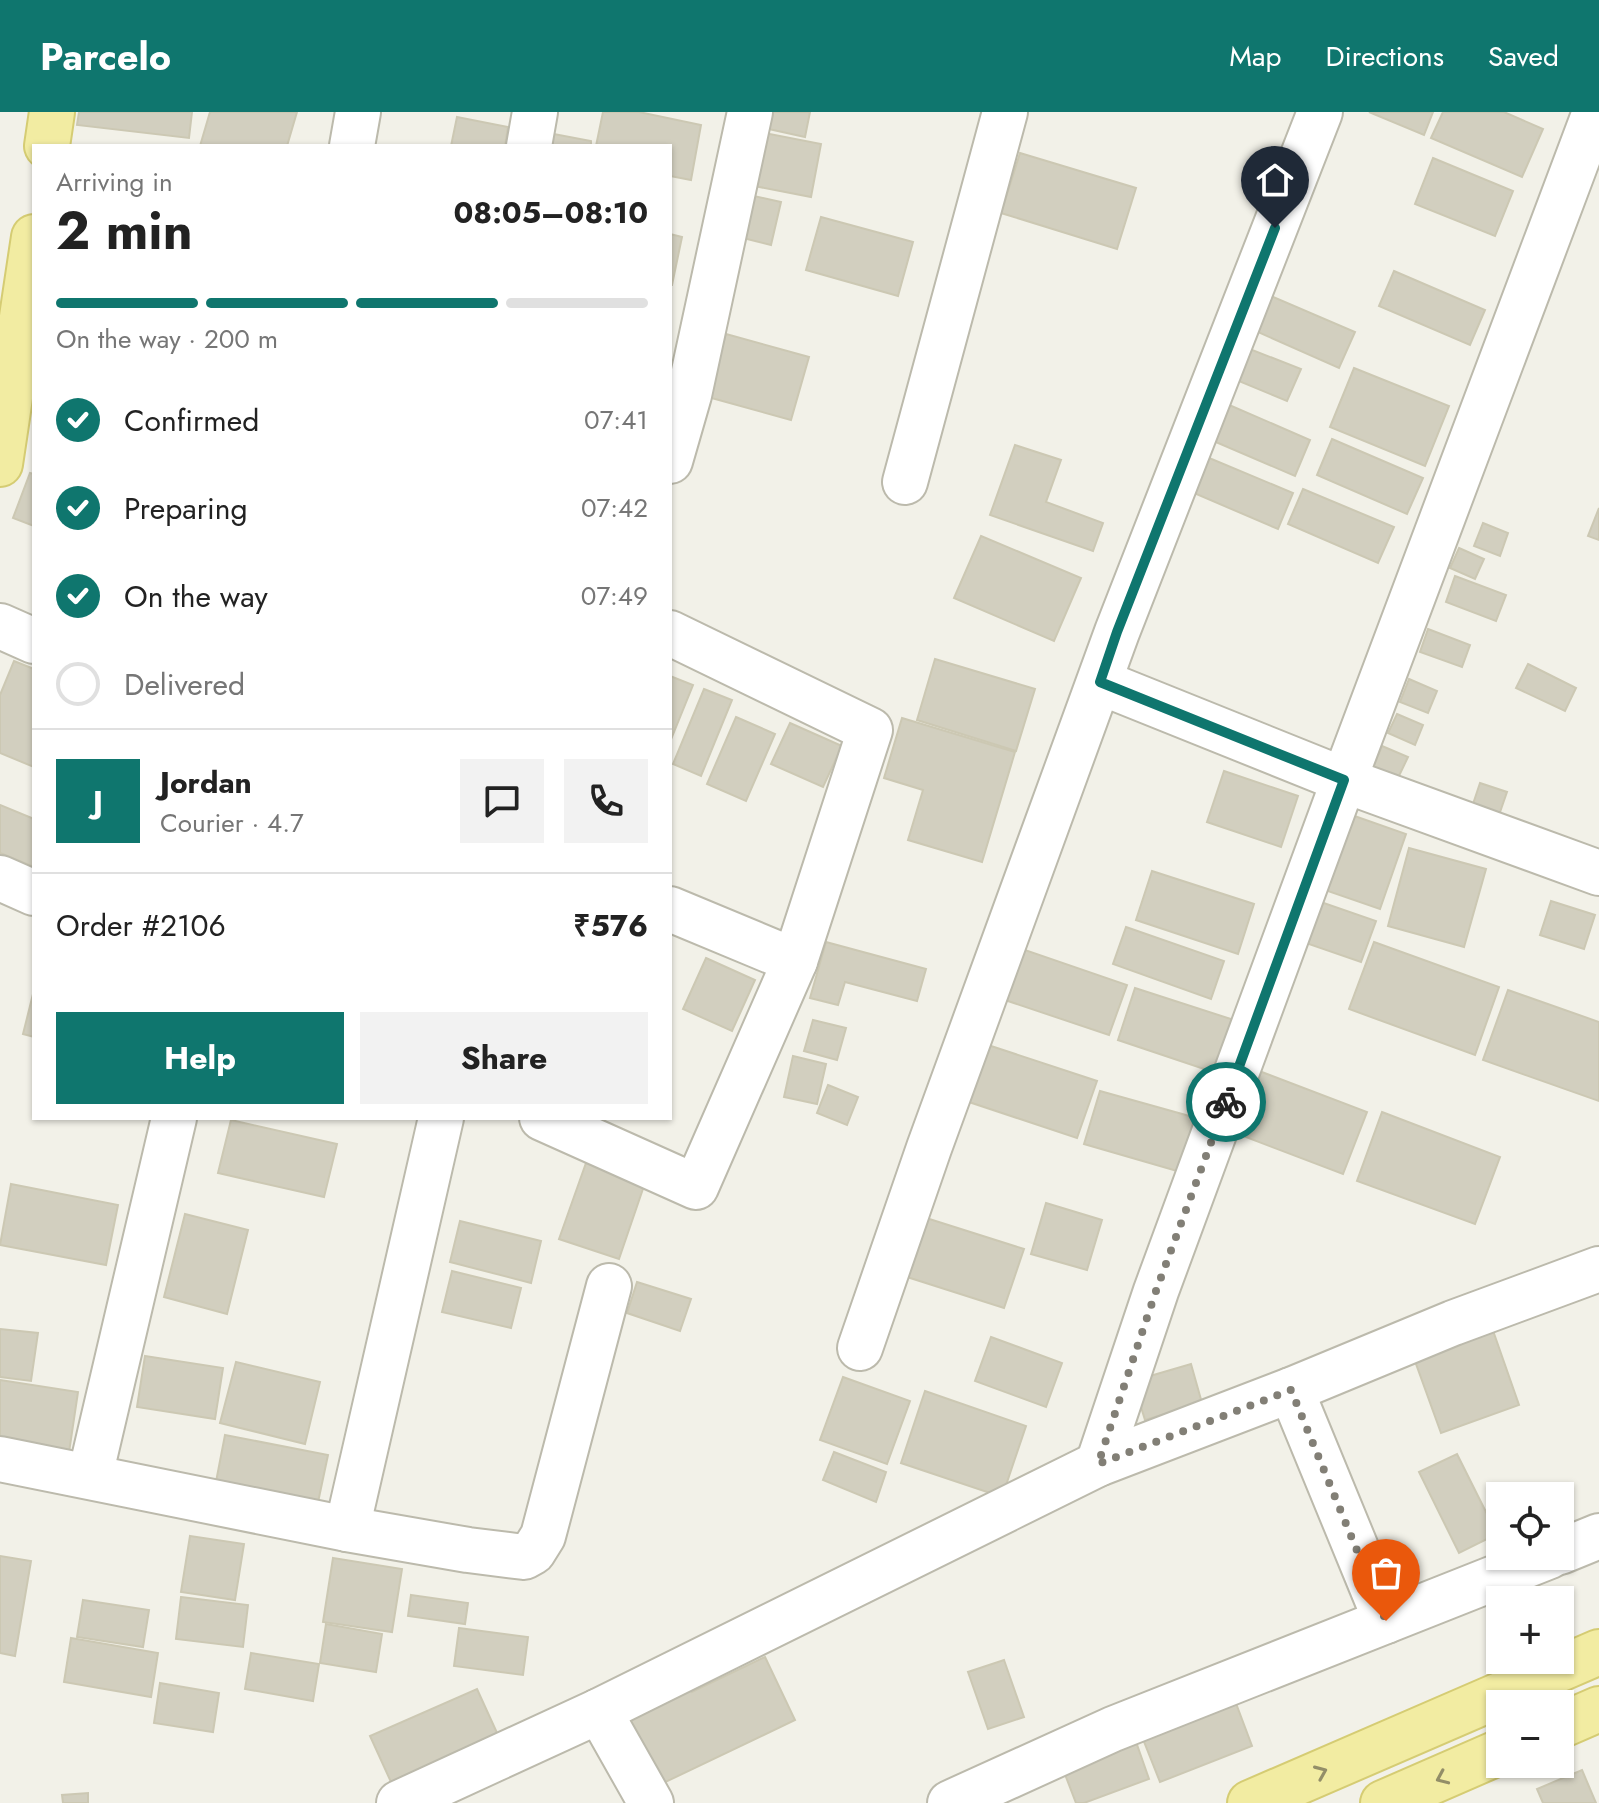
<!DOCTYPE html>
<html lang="en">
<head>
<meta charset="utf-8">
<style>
	body { margin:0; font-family:Jost,sans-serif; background:#f2f2f2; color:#222; height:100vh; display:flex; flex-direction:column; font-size:30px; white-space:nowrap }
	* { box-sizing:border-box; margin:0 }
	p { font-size:26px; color:#767676 }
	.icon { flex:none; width:44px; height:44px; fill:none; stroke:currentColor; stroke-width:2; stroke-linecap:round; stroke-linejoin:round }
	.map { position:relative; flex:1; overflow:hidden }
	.details { position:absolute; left:32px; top:32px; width:640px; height:976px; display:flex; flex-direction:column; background:#fff; border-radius:0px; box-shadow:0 2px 6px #0004 }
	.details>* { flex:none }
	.fabs { position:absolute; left:1486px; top:1370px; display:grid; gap:16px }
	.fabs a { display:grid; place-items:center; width:88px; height:88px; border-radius:0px; background:#fff; box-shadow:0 2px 6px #0004; font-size:40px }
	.pin { position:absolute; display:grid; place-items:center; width:68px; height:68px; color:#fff; margin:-82px -34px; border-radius:50% 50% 50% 0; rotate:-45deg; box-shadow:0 0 8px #0007 }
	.pin .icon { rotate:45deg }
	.courier { position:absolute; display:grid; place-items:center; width:80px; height:80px; margin:-40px; border:6px solid #0f766e; border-radius:50%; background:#fff; color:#222; box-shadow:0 2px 10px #0007 }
	.overview em { font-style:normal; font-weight:700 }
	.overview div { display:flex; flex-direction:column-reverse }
	.overview { display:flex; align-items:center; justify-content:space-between; height:136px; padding:0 24px }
	h1 { font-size:52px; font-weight:700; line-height:60px }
	.bar { display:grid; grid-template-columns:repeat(4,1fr); gap:12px 8px; align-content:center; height:96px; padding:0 24px }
	.bar i { height:10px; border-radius:6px; background:#e0e0e0 }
	.bar .active { background:#0f766e }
	.bar p { grid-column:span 4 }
	.line { display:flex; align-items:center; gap:20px; padding:0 24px; border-top:2px solid #e0e0e0 }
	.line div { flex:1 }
	.round { display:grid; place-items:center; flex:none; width:84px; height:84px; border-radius:0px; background:#f2f2f2 }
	ol { padding:0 24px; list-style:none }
	li { display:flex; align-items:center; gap:24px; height:88px }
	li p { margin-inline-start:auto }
	li .icon { padding:8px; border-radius:50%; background:#0f766e; color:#fff; stroke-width:4 }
	li:last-child { color:#767676 }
	li i { width:44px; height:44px; border:4px solid #e0e0e0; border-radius:50% }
	.cta { display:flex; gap:16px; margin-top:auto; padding:16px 24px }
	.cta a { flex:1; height:92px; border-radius:0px; background:#0f766e; color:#fff; font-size:32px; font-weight:700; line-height:92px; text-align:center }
	.cta a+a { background:#f2f2f2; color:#222 }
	header { display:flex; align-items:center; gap:48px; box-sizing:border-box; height:112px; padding:0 40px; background:#0f766e; color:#fff }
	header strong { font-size:38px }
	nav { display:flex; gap:44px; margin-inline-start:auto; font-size:28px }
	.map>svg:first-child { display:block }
	.building { fill:#d2cfbf; stroke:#ccc8b3; stroke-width:2 }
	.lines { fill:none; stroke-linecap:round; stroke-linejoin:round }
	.minor-casing { stroke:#bcbaac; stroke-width:48 }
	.major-casing { stroke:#d5cc73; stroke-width:48 }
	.minor { stroke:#fff; stroke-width:44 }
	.major { stroke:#f2eca2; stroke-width:44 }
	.oneway { stroke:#938e68 }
	.done { stroke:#827f76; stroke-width:8; stroke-dasharray:0 14.4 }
	.route { stroke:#0f766e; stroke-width:10 }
</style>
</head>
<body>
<header>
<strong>Parcelo</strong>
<nav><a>Map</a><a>Directions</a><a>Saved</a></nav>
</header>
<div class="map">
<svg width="1599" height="1691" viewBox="0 0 1599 1691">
	<rect width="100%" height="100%" fill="#f2f1e8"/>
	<!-- building -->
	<g class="building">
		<path d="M79 0H192L189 26 77 13Z"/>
		<path d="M210 0H297L287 34H200Z"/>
		<path d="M603 0H639L701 13 691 68 670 64V34H596Z"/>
		<path d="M767 0H810L805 25 764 16Z"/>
		<path d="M1369 0H1433L1424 23Z"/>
		<path d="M1443 0H1504L1543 17 1522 65 1431 26Z"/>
		<path d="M457 5 508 15 505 34H451Z"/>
		<path d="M538 19 591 29V34H535Z"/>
		<path d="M754 19 821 32 811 85 744 72Z"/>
		<path d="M1020 41 1136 76 1117 137 1001 101Z"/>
		<path d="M1433 46 1513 79 1495 124 1415 92Z"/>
		<path d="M749 83 781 90 771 133 739 125Z"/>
		<path d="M821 105 913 130 898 184 806 158Z"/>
		<path d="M670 122 682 125 672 173H670Z"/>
		<path d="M1394 159 1485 198 1470 233 1379 194Z"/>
		<path d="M1264 181 1355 220 1339 256 1249 216Z"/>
		<path d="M726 222 809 245 791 308 708 285Z"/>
		<path d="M1247 236 1301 257 1287 289 1234 267Z"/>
		<path d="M1354 256 1449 294 1425 354 1330 315Z"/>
		<path d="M1220 289 1310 328 1295 364 1204 325Z"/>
		<path d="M1332 327 1423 366 1407 402 1317 363Z"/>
		<path d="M1015 333 1061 348 1046 390 1103 411 1093 439 990 403Z"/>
		<path d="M1202 343 1293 381 1278 417 1187 378Z"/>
		<path d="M30 361 34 362V414L13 406Z"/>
		<path d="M1303 377 1394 415 1378 451 1288 412Z"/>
		<path d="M1599 396V428L1588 424Z"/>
		<path d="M1483 411 1508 421 1500 444 1474 434Z"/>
		<path d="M981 424 1081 466 1054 529 954 486Z"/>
		<path d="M1459 436 1484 447 1475 467 1450 456Z"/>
		<path d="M1455 464 1506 483 1496 509 1446 490Z"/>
		<path d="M1428 517 1470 533 1462 555 1420 540Z"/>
		<path d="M935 547 1035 577 1016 639 917 608Z"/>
		<path d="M14 549 34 557V655L0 641V583Z"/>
		<path d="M1528 552 1576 576 1565 599 1516 576Z"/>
		<path d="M670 564 693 573 670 630Z"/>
		<path d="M1409 567 1437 579 1428 601 1400 590Z"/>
		<path d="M704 577 732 588 701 664 673 652Z"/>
		<path d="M1397 602 1423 613 1415 633 1388 621Z"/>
		<path d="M736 605 775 622 746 689 707 672Z"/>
		<path d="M902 606 1015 640 982 750 908 728 923 678 884 666Z"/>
		<path d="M790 611 842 634 823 675 771 652Z"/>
		<path d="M1382 634 1408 645 1398 666 1373 655Z"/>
		<path d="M1224 659 1298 684 1281 735 1207 710Z"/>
		<path d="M1480 671 1507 680 1499 703 1472 695Z"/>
		<path d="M0 693 34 707V755L0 741Z"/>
		<path d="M1346 701 1406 722 1380 797 1319 776Z"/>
		<path d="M1409 736 1486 757 1464 835 1388 814Z"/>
		<path d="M1152 759 1254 792 1238 842 1136 808Z"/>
		<path d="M1315 788 1376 809 1361 850 1300 829Z"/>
		<path d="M1551 789 1595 803 1584 837 1540 823Z"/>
		<path d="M1126 815 1224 849 1211 887 1113 852Z"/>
		<path d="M826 830 926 857 917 889 845 870 838 893 810 886Z"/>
		<path d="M1374 830 1499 875 1475 943 1349 897Z"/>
		<path d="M1016 835 1127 873 1109 923 999 886Z"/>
		<path d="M706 846 755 868 732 919 683 897Z"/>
		<path d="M1135 876 1237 909 1219 962 1118 928Z"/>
		<path d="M34 878V925L23 922Z"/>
		<path d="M1508 878 1599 910V989L1483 948Z"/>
		<path d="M813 908 846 916 837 948 804 939Z"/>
		<path d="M988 933 1097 969 1077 1026 969 990Z"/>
		<path d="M793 944 826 952 817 992 784 985Z"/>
		<path d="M1254 957 1367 1000 1343 1062 1230 1019Z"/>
		<path d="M828 973 858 985 847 1013 817 1001Z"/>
		<path d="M1100 979 1200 1007 1184 1061 1084 1032Z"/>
		<path d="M1382 1000 1500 1045 1475 1112 1357 1069Z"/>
		<path d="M231 1008 337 1032 324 1085 218 1061Z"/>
		<path d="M586 1051 645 1071 619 1147 559 1127Z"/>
		<path d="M11 1072 118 1093 106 1153 0 1133Z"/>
		<path d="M1046 1091 1102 1108 1087 1158 1031 1142Z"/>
		<path d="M185 1102 248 1118 227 1202 164 1185Z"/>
		<path d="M923 1105 1024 1137 1004 1196 904 1164Z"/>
		<path d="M460 1109 541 1129 531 1171 450 1150Z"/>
		<path d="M452 1159 521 1176 511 1216 442 1200Z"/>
		<path d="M637 1170 691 1187 680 1219 627 1201Z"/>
		<path d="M1490 1210 1519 1293 1441 1321 1411 1238Z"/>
		<path d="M0 1217 38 1221 31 1269 0 1265Z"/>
		<path d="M991 1225 1062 1251 1046 1295 975 1269Z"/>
		<path d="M145 1244 223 1256 215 1307 137 1295Z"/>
		<path d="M236 1250 320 1270 305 1332 220 1311Z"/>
		<path d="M1191 1252 1202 1291 1145 1308 1133 1269Z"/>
		<path d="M843 1265 910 1289 887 1352 820 1328Z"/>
		<path d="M0 1268 78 1280 68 1347 0 1337Z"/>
		<path d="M925 1279 1026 1314 1002 1385 901 1351Z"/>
		<path d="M225 1323 328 1343 317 1395 215 1375Z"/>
		<path d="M834 1340 886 1360 876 1390 823 1368Z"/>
		<path d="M1457 1342 1497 1422 1459 1441 1419 1360Z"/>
		<path d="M190 1424 244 1432 235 1488 181 1480Z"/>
		<path d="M0 1444 31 1449 15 1544 0 1541Z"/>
		<path d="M333 1446 402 1457 392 1520 323 1510Z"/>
		<path d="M411 1483 468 1491 465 1512 408 1504Z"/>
		<path d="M181 1485 248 1493 243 1535 176 1527Z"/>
		<path d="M83 1488 149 1498 143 1535 77 1525Z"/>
		<path d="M326 1512 382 1522 376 1560 320 1551Z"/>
		<path d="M459 1516 528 1525 523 1563 454 1554Z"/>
		<path d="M71 1526 158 1541 151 1585 64 1570Z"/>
		<path d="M251 1541 319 1552 313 1589 245 1577Z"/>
		<path d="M765 1545 795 1608 657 1674 626 1608 687 1569 692 1580Z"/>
		<path d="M1004 1548 1024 1605 988 1617 968 1560Z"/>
		<path d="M160 1571 219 1581 213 1620 154 1611Z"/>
		<path d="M477 1577 498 1623 391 1670 370 1624Z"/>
		<path d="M1234 1586 1252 1634 1160 1670 1141 1622Z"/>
		<path d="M1134 1624 1149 1667 1084 1691H1076L1061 1652Z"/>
		<path d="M1582 1658 1596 1691H1543L1537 1677Z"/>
		<path d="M88 1681V1691H63L62 1683Z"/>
	</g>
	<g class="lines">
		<defs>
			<g id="minor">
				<path d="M352 34 358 0"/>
				<path d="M529 34 535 0"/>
				<path d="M670 349 689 283 750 0"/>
				<path d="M905 370 1005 0"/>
				<path d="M0 514 34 529"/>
				<path d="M670 521 870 618 795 849 670 797"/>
				<path d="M1100 570 1344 668 1599 761"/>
				<path d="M0 766 34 781"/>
				<path d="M542 1006 696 1075 795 849"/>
				<path d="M860 1236 929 1036 1117 520 1320 0"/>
				<path d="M1291 1278 1386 1509"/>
				<path d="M0 1347 347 1417 468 1438 524 1445 533 1440 543 1424 609 1174"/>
				<path d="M1098 1352 1156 1179 1344 668 1595 0"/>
				<path d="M90 1364 174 1006"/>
				<path d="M347 1417 441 1006"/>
				<path d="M1560 1440 1599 1424"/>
				<path d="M599 1599 651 1691"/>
				<path d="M399 1691 599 1599 1098 1352 1291 1278 1453 1211 1599 1157"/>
				<path d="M950 1691 1113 1617 1550 1444"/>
			</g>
			<g id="major">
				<path d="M47 34 52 0"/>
				<path d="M0 352 34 125"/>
				<path d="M1560 1614 1599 1597"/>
				<path d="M1250 1691 1599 1540"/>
				<path d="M1383 1691 1500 1640"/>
			</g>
		</defs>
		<!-- minor casing -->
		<use href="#minor" class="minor-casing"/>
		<!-- major casing -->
		<use href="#major" class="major-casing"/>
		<!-- minor -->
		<use href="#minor" class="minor"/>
		<!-- major -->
		<use href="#major" class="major"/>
	</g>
	<!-- one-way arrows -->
	<defs><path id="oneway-chevron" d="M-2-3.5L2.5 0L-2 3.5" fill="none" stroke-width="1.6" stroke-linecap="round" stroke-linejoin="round" transform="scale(2)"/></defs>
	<g class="oneway">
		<use href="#oneway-chevron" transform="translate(1321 1660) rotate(-23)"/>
		<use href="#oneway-chevron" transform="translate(1442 1666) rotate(156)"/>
	</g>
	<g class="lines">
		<!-- done -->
		<path class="done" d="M1226 990 1156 1179 1098 1352 1291 1278 1386 1509"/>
		<!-- route -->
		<path class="route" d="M1226 990 1344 668 1100 570 1117 520 1275 116"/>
	</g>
</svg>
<div class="fabs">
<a><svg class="icon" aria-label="locate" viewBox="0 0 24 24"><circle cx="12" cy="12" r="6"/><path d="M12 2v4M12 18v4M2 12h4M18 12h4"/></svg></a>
<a>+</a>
<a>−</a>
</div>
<div class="pin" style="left:1386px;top:1509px;background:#ea580c"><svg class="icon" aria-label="bag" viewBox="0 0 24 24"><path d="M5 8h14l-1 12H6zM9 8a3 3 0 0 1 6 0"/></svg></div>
<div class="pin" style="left:1275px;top:116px;background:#1f2937"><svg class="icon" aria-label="home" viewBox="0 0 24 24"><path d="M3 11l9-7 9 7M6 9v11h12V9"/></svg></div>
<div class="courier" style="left:1226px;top:990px"><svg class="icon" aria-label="bike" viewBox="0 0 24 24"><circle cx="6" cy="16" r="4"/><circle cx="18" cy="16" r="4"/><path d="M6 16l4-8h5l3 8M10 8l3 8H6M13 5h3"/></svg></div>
<section class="details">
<div class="overview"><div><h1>2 min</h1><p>Arriving in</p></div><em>08:05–08:10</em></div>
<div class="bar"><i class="active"></i><i class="active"></i><i class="active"></i><i></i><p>On the way · 200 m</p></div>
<ol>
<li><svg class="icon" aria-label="check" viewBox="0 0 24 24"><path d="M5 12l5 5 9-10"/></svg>Confirmed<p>07:41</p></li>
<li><svg class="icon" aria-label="check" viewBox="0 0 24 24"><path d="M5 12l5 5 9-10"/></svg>Preparing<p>07:42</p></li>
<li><svg class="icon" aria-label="check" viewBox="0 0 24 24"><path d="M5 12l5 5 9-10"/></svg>On the way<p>07:49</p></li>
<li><i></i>Delivered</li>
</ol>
<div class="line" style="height:144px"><b class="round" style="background:#0f766e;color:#fff">J</b><div><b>Jordan</b><p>Courier · 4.7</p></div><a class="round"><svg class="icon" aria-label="chat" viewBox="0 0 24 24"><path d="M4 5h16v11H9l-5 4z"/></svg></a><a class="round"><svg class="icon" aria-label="phone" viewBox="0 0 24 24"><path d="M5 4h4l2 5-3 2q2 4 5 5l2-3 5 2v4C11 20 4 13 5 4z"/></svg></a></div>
<div class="line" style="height:104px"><div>Order #2106</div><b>₹576</b></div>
<div class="cta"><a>Help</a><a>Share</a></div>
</section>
</div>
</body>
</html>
